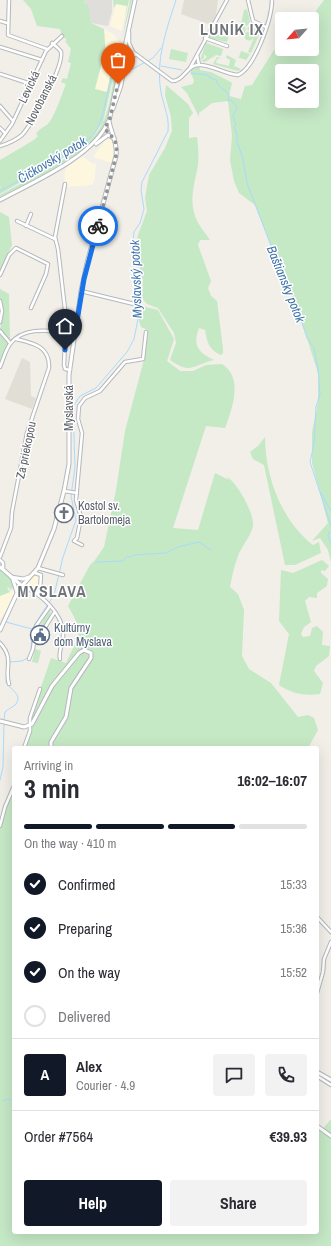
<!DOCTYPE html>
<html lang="en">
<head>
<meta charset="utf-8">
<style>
	body { margin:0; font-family:"Archivo Narrow",sans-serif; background:#f2f2f3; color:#2b2b33; height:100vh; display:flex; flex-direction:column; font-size:15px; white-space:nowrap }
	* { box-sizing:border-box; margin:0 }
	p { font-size:13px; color:#7c7c81 }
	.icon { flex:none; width:22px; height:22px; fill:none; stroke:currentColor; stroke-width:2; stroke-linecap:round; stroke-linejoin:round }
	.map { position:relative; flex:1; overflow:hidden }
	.sheet { position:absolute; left:12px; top:746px; width:307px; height:488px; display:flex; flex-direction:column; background:#fff; border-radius:4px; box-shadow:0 4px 16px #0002 }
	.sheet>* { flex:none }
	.needle { width:26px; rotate:243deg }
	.tools { position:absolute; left:275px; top:12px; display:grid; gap:8px }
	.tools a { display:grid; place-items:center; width:44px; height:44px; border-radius:4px; background:#fff; box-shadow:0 4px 16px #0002; font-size:20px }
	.pin { position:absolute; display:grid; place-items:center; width:34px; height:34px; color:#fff; margin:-41px -17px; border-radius:50% 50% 50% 0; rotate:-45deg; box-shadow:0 0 4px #0007 }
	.pin .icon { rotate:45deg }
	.courier { position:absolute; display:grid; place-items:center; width:40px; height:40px; margin:-20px; border:3px solid #1a73e8; border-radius:50%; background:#fff; color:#222; box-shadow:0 1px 5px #0007 }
	.summary em { font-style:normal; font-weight:800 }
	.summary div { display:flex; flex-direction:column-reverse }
	.summary { display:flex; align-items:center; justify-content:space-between; height:68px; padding:0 12px }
	h1 { font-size:26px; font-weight:800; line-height:30px }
	.bar { display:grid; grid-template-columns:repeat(4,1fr); gap:6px 4px; align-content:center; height:48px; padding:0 12px }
	.bar i { height:5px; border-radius:3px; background:#e1e1e2 }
	.bar .on { background:#111827 }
	.bar p { grid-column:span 4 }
	.line { display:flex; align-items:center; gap:10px; padding:0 12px; border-top:1px solid #e1e1e2 }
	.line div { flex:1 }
	.round { display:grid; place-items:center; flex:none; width:42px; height:42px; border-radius:4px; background:#f2f2f3 }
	ol { padding:0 12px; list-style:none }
	li { display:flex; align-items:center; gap:12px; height:44px }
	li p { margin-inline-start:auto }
	li .icon { padding:4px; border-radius:50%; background:#111827; color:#fff; stroke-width:4 }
	li:last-child { color:#7c7c81 }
	li i { width:22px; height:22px; border:2px solid #e1e1e2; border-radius:50% }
	.action { display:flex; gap:8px; margin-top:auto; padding:8px 12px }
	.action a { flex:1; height:46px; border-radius:4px; background:#111827; color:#fff; font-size:16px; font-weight:800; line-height:46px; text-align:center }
	.action a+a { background:#f2f2f3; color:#2b2b33 }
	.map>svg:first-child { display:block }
	.commercial { fill:#fef7e0 }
	.industrial { fill:#e0deda }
	.education { fill:#e1ded6 }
	.green { fill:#c5e8c5; fill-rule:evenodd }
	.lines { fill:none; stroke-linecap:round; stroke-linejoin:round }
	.stream { stroke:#aadaff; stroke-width:1 }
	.minor-casing { stroke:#b5b8bc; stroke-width:4.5 }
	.tertiary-casing { stroke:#b5b8bc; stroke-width:5 }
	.minor { stroke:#fff; stroke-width:2.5 }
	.tertiary { stroke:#fff; stroke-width:3 }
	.done { stroke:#929495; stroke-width:4; stroke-dasharray:0 7.2 }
	.route { stroke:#1a73e8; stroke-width:5 }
	.labels { text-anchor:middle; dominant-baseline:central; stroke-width:3; stroke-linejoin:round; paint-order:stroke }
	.street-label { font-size:12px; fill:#5f6368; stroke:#fff }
	.worship-label { font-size:12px; fill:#5b616d; stroke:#fff; text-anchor:start }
	.service-label { font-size:12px; fill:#4e5e75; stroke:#fff; text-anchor:start }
	.water-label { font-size:13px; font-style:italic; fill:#4174aa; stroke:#fff }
	.district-label { font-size:16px; font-weight:bold; letter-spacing:1px; fill:#70757a; stroke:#fff }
</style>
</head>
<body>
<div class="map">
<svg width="331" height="1246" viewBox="0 0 331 1246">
	<rect width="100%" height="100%" fill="#f1efe8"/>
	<!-- commercial -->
	<g class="commercial">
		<path d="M116 4 127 6 122 31 110 26Z"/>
		<path d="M104 29 113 34 120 43 114 74 107 92 94 89 103 58H106Z"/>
		<path d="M106 139 111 140 115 147 112 163 93 157Z"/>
		<path d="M81 155 91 163 96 164 95 177 92 185 64 187 65 170 68 165 67 163Z"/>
		<path d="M35 573 41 575 40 589 37 593 22 586Z"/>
		<path d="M15 590 12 601 0 620V596Z"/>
	</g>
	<!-- industrial -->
	<path class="industrial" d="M85 0H112V12L108 26 91 23 87 4H84Z"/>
	<!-- education -->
	<g class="education">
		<path d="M184 0H218L216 15 211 25 181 14Z"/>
		<path d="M22 358 30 362 31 396 36 398 32 409 5 399Z"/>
	</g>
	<!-- green -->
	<g class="green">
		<path d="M23 0H85L84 4H88L91 23 104 29 106 58H103L95 89 107 92 110 77 114 74 103 122 91 139 78 149 0 194V188L2 186 0 187V160L34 140 38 136 36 134C40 128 43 128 48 124 55 116 62 94 66 84L61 82 63 78 67 79 71 63 68 62 71 49 65 41 67 40 62 36 60 29 37 26 31 9Z"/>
		<path d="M113 0H129L125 18 127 6 116 4 114 8Z"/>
		<path d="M130 0H132L122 39Z"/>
		<path d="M324 0H331V562L328 550 320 538 312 541 328 523 312 463V432L318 402V373L297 307 272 249 255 205 239 193 234 181 230 160 232 136 228 101 212 103 199 113V117L187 93 181 87 193 84 194 80 191 74 190 68 199 65 200 70 211 72 229 81 232 83 229 96 241 99 245 86 252 85 274 50 282 47V49H312V19H310ZM282 71H312V101H282Z"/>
		<path d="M247 9 250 22 247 26 241 24 244 10Z"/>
		<path d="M234 25 244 26 246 29 244 35 243 29 237 28 235 33H232L231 38Z"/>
		<path d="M216 26 221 28 220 30H217L216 34 227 37V30L230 31 227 42 209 38Z"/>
		<path d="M248 27 257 30V34L259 35 251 53 248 52 253 40 254 34 247 29Z"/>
		<circle cx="249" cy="36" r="4.5"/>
		<path d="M206 43 223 49 221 56 216 55 205 62 201 61 207 57 204 54V58L200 60Z"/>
		<path d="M171 49 188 53 186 62 169 59Z"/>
		<path d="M241 51 250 54 246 60 237 57H239Z"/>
		<path d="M227 55 236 60 234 66 241 69 238 71 213 64 217 57 221 58 217 59 216 63 229 66 230 60 226 58Z"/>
		<path d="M115 69 117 73C113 90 112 111 103 127 89 153 28 184 0 197V195C28 179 87 153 101 126 110 110 112 88 115 69Z"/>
		<path d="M166 85 188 104 193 113 189 118V138L197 137C198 146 199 155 198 165 195 182 189 198 195 216 198 225 205 232 210 240H200L198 245 211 281 208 288 211 296 217 301 223 349V353L221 355C209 350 207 342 205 330L199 328C192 346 199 353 214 360 193 365 191 375 170 360L176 343 174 333 158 308 147 304 142 298 143 279 139 275 141 260 134 257 138 235 147 211 145 198 149 175 165 148 172 131 171 117 165 95Z"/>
		<path d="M0 212 9 217 12 245 0 272Z"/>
		<path d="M0 289 9 294 10 340 18 336 11 342 0 330 3 312 0 299Z"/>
		<path d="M134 304 158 310 174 339 167 361 180 371H193L206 365 222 364C244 378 232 409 225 428L206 426 173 528 198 530 215 473 229 480 227 477C237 482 255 515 253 526 251 536 241 547 238 556 234 566 232 577 230 587L238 594 244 610 242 656 249 669 271 683 298 717 308 715 314 718 318 730 308 748H24L29 737V722L51 658 66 663C79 634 85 635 68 606L90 565 95 560 104 547 116 490 125 431 145 356 148 330 141 327Z"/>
		<path d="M0 332 9 344 0 364Z"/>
		<path d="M265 437C265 476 281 520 313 545L319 542 321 553 295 565H285L264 465 253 459 250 452 258 446Z"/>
		<path d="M322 560 329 566 325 571 321 570V573L328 579 327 586 317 593V598L309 597 305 601 311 622 304 627 301 634 303 637 310 636 312 628 317 626 323 632 322 645 330 646 329 656 316 666 314 671 323 683 320 694C304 696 293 694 279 685L289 634 279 621 281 570 293 573Z"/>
		<path d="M0 569 12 580 14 587 10 590 9 587 7 588 10 592 0 596Z"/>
		<path d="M50 609 51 616 43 628H41L43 626 41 624 48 610Z"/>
		<path d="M35 649 41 651 38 663 32 662Z"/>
		<path d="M14 786V1232H317V1126L322 1130 331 1119V1246H0V826Z"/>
	</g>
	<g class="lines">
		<!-- stream -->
		<g class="stream">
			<path d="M161 66 182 70"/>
			<path d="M125 73 153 58 161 48"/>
			<path d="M191 73 208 75 209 77 216 80 218 85 229 94 228 101 231 100 237 107 233 116 236 124 234 127 237 134V141L243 159 247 183 288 290 292 293 307 338 314 348 318 369 320 394 316 407 314 444 310 462 331 526"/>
			<path d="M0 191C20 180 86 148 96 131 105 115 106 95 111 78"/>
			<path d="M321 493 331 511"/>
			<path d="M331 532H329L328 536 331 543"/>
			<path d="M96 562 123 561 127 556 130 557 134 555 166 553 178 547 199 542 211 550"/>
			<path d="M6 622 32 629"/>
			<path d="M31 650 32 633 35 624 54 595 63 557 76 520 71 496 75 467 73 407 80 396 96 388 127 352 134 339 138 319 132 249 134 232 140 223 144 209 141 190 142 182 168 131C170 115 161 101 160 85 157 55 167 28 176 0"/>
			<path d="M10 662 22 661 29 657"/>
			<path d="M4 720 5 712C8 709 13 707 16 704 23 694 9 689 6 682L7 669"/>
			<path d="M0 780 3 767 4 724"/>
			<path d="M3 1101 8 1099 14 1101"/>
		</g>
		<defs>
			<g id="minor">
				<path d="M9 0 8 35 47 49"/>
				<path d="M248 0 253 21 266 27"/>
				<path d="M0 21 7 23"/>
				<path d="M129 32V43L133 52 172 81C184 81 187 65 198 65 211 64 224 74 238 75 255 68 272 18 272 0"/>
				<path d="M205 38 227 46"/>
				<path d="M0 47 42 60"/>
				<path d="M124 50 134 55"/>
				<path d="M197 55 199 65"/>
				<path d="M190 68 227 0"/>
				<path d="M0 74 31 84"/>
				<path d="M0 106 13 121"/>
				<path d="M113 109 121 86 126 60 129 57 135 55"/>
				<path d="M0 128 5 133"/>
				<path d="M0 141 12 124 46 51 62 36"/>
				<path d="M0 146C7 144 16 140 22 135 32 124 64 66 61 52 60 49 55 46 52 43"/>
				<path d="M65 184 55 237 58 249 66 318 64 365 65 369 70 370"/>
				<path d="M17 221 55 239"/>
				<path d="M26 226 31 214"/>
				<path d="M0 275 9 255 16 248 48 264 46 274 31 308"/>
				<path d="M81 291 134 304"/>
				<path d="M0 301 2 311 0 322"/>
				<path d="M0 331 10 343"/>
				<path d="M0 367C3 360 5 351 10 344 25 324 55 332 75 333"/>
				<path d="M64 491 77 493"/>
				<path d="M82 545 74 541 77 538 81 517 76 500 82 433 78 419 79 406 85 398 100 391 125 362 143 359 146 332"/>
				<path d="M0 557 11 528 12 512 27 433 49 368C50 346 33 343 16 339"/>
				<path d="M0 560 3 563V569"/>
				<path d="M38 568 63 575"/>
				<path d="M35 573 41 575 40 589 37 593"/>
				<path d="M22 586C40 593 63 613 63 634 64 642 58 650 60 659"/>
				<path d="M50 606 36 626 44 629 54 613"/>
				<path d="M0 643C15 659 4 669 9 684"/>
				<path d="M29 659 33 649 36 626"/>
				<path d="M24 748 30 731V718L40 689"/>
				<path d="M0 826 5 807 14 786"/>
				<path d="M317 917 331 932"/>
				<path d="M317 993 323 972 324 959 331 942"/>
				<path d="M317 1076 331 1085"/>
			</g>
			<g id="tertiary">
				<path d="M96 144 108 135 114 138"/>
				<path d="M0 200C33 182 93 157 108 122"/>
				<path d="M0 567 22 586"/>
				<path d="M11 577 23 579 29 577"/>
				<path d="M13 580 17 592"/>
				<path d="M0 630 19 589 38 568 54 529 64 491 69 464V375L81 291 87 263 116 156C118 143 111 133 109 121L135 0"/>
				<path d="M0 721 24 727 32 724 52 686 79 653 84 650 91 653V658L71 688 66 717 51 742V748"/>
				<path d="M317 1072 331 1080"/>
				<path d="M317 1126 331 1136"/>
			</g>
		</defs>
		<!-- minor casing -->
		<use href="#minor" class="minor-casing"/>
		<!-- tertiary casing -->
		<use href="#tertiary" class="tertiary-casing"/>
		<!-- minor -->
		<use href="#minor" class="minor"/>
		<!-- tertiary -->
		<use href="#tertiary" class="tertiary"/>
	</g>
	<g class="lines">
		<!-- done -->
		<path class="done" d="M98 226 117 152 115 140 105 129 110 118 118 84"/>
		<!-- route -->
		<path class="route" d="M65 350 66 332 75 333 84 279 98 226"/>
	</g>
	<!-- icons -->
	<defs>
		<symbol id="church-ring" viewBox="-11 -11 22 22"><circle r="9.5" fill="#fff" stroke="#6b7280" stroke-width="1.5"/><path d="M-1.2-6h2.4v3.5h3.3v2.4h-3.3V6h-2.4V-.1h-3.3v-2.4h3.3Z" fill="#6b7280"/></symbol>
		<symbol id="civic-ring" viewBox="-11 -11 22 22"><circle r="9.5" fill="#fff" stroke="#5c6f8a" stroke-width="1.5"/><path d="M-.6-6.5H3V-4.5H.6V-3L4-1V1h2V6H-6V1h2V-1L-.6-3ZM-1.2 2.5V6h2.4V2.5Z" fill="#5c6f8a"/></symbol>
	</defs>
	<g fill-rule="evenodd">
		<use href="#church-ring" x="53" y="502" width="22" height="22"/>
		<use href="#civic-ring" x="29" y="624" width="22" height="22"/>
	</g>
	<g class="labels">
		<!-- street labels -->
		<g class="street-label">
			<text transform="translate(29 87) rotate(-65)">Levická</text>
			<text transform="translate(41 100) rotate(-63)">Novobanská</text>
			<text transform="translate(69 408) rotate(-90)">Myslavská</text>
			<text transform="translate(26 450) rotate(-78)">Za priekopou</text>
		</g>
		<!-- worship labels -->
		<g class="worship-label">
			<text x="78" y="506">Kostol sv.<tspan x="78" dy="14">Bartolomeja</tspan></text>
		</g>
		<!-- service labels -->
		<g class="service-label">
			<text x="54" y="628">Kultúrny<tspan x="54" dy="14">dom Myslava</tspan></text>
		</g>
		<!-- water labels -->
		<g class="water-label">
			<text transform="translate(52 160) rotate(-31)">Čičkovský potok</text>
			<text transform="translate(136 279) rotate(-92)">Myslavský potok</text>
			<text transform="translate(286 284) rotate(68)">Baštiansky potok</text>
		</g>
		<!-- district labels -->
		<g class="district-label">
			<text x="232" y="29">LUNÍK IX</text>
			<text x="52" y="591">MYSLAVA</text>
		</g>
	</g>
</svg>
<div class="tools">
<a><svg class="needle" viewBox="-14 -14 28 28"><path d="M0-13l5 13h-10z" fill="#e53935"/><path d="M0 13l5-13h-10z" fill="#7c7c81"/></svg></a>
<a><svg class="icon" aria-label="layers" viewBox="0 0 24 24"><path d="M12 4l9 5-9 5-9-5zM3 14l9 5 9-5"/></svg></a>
</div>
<div class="pin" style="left:118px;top:84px;background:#ea580c"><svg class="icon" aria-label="bag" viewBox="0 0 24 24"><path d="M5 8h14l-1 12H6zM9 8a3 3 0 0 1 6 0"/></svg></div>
<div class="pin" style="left:65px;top:350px;background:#1f2937"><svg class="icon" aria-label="home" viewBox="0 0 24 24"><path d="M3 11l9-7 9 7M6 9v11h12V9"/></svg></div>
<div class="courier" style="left:98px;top:226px"><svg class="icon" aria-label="bike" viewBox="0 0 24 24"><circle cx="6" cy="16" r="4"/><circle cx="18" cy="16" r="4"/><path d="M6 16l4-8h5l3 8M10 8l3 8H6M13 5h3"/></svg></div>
<section class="sheet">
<div class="summary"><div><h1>3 min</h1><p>Arriving in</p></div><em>16:02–16:07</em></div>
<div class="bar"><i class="on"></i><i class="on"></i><i class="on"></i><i></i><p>On the way · 410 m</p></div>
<ol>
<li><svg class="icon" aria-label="check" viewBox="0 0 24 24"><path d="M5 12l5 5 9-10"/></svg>Confirmed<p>15:33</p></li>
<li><svg class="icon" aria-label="check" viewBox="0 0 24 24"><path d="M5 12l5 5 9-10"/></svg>Preparing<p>15:36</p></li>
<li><svg class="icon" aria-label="check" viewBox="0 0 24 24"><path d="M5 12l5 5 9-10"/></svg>On the way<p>15:52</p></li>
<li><i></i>Delivered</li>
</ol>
<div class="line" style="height:72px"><b class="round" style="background:#111827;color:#fff">A</b><div><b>Alex</b><p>Courier · 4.9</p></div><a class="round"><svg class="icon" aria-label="chat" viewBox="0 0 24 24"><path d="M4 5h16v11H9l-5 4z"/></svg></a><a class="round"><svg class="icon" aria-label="phone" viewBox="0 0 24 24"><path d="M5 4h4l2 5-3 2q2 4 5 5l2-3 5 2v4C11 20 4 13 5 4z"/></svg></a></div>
<div class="line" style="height:52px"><div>Order #7564</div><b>€39.93</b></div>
<div class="action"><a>Help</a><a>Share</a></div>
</section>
</div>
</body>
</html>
